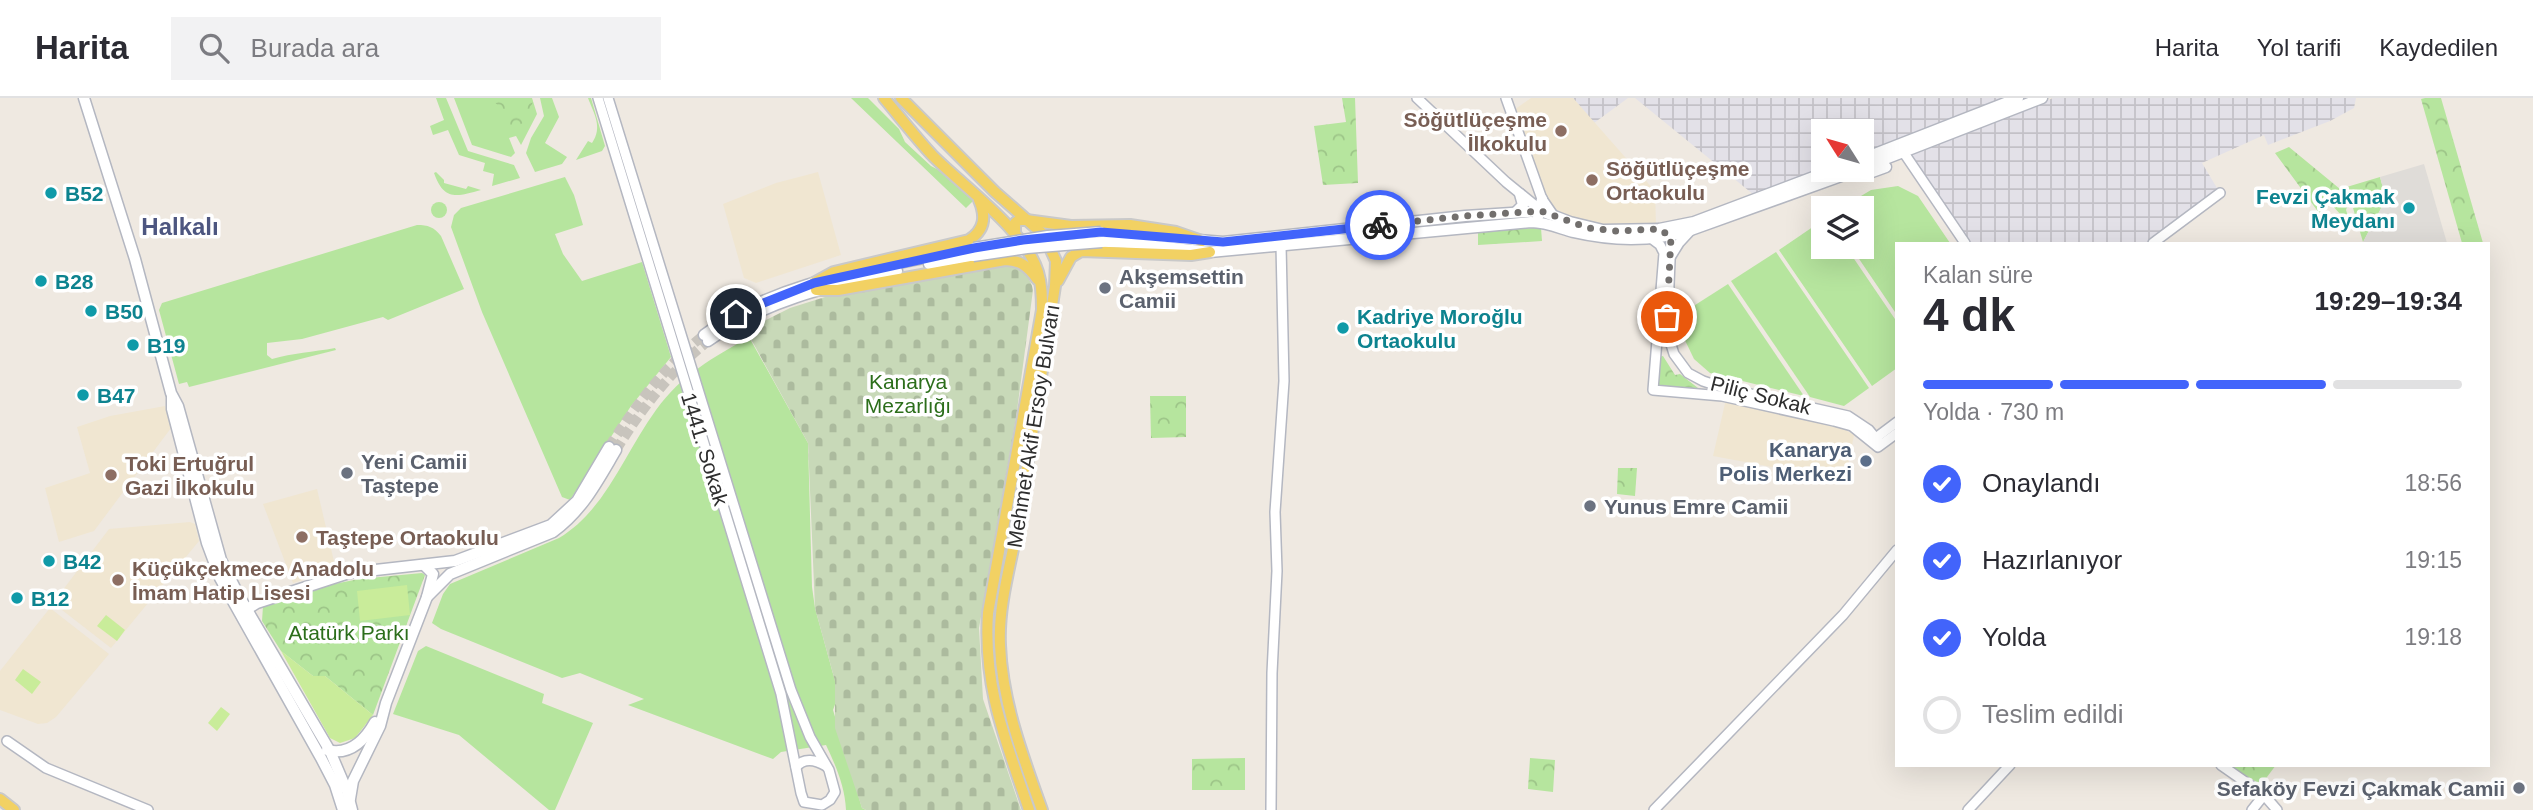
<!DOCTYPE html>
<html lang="tr">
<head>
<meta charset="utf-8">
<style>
	body { margin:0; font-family:Arial,sans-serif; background:#f2f2f3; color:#2b2b33; height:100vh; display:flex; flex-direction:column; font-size:26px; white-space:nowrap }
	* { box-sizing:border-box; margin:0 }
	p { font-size:23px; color:#7c7c81 }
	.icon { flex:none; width:38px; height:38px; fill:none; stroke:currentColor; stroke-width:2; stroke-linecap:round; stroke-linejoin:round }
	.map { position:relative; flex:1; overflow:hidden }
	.details { position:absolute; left:1895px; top:144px; width:595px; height:525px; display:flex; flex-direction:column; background:#fff; border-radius:0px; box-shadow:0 7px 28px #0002 }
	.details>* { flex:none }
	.needle { width:46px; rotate:307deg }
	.fabs { position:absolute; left:1811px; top:21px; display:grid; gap:14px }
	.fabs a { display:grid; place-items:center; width:63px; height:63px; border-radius:0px; background:#fff; box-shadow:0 7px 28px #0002; font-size:35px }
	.pin { position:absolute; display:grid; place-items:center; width:60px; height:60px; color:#fff; margin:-30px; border:4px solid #fff; border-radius:50%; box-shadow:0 2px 7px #0007 }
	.courier { position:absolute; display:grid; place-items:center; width:70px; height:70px; margin:-35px; border:5px solid #4264fb; border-radius:50%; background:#fff; color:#222; box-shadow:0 2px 9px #0007 }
	.headline em { font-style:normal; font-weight:700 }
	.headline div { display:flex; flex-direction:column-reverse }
	.headline { display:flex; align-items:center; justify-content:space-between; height:119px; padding:0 28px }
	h1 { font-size:46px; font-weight:700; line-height:52px }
	.bar { display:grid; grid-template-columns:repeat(4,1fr); gap:10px 7px; align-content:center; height:84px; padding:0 28px }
	.bar i { height:9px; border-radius:5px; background:#e1e1e2 }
	.bar .active { background:#4264fb }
	.bar p { grid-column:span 4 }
	ol { padding:0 28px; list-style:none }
	li { display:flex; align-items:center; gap:21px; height:77px }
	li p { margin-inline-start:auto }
	li .icon { padding:7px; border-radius:50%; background:#4264fb; color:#fff; stroke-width:4 }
	li:last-child { color:#7c7c81 }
	li i { width:38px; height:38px; border:4px solid #e1e1e2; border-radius:50% }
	header { display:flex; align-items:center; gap:42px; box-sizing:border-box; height:98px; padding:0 35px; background:#fff; border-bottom:2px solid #e1e1e2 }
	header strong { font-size:33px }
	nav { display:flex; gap:38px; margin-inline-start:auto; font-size:24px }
	.search { width:490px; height:63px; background:#f2f2f3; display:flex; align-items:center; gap:18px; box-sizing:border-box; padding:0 24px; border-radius:0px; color:#7c7c81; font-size:26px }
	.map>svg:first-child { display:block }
	.industrial { fill:url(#industrial-grid) }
	.education { fill:#f0e6d1 }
	.grass { fill:#b6e59e }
	.cemetery { fill:url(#cemetery-stones) }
	.park { fill:url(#park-crowns) }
	.pitch { fill:#c9ec9a }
	.plaza { fill:#dfdcd8 }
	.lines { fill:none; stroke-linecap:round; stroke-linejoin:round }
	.secondary-tunnel { stroke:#c8c4bd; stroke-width:10; stroke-dasharray:10 5; stroke-linecap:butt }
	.tertiary-casing { stroke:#b4b7c1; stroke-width:12 }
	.secondary-casing { stroke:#b4b7c1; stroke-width:13 }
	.primary-casing { stroke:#c9c9c9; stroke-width:14 }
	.tertiary { stroke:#fff; stroke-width:9 }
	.secondary { stroke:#fff; stroke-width:10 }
	.primary { stroke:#f2d163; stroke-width:10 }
	.secondary-bridge-casing { stroke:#b4b7c1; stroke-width:13; stroke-linecap:butt }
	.secondary-bridge { stroke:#fff; stroke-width:10 }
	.done { stroke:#726f6d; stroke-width:7; stroke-dasharray:0 12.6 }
	.route { stroke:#4264fb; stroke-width:9 }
	.education-dot { fill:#8d6e63; stroke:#fff; stroke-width:2.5 }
	.culture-dot { fill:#0f9aa8; stroke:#fff; stroke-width:2.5 }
	.worship-dot { fill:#6b7280; stroke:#fff; stroke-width:2.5 }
	.service-dot { fill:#5c6f8a; stroke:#fff; stroke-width:2.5 }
	.labels { text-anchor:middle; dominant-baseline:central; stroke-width:7; stroke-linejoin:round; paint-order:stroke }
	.education-label { font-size:21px; font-weight:bold; fill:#785e54; stroke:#fff; text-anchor:start }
	.culture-label { font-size:21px; font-weight:bold; fill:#0d838f; stroke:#fff; text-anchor:start }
	.worship-label { font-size:21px; font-weight:bold; fill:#5b616d; stroke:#fff; text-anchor:start }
	.park-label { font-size:21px; fill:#2c6e1b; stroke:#fff }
	.street-label { font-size:21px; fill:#2e2e2e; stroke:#fff }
	.service-label { font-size:21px; font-weight:bold; fill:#4e5e75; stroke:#fff; text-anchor:end }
	.quarter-label { font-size:24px; font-weight:bold; fill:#4d5680; stroke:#fff }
</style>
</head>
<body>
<header>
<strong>Harita</strong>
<div class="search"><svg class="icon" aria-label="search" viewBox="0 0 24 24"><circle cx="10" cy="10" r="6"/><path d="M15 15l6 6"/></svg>Burada ara</div>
<nav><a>Harita</a><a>Yol tarifi</a><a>Kaydedilen</a></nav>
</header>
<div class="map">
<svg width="2533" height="712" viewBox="0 0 2533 712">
	<defs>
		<pattern id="industrial-grid" width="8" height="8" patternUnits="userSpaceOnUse" patternTransform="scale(1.75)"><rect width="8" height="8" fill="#e3e1e8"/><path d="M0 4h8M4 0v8" fill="none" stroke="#c3c1c7"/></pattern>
		<pattern id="cemetery-stones" width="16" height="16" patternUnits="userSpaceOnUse" patternTransform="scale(1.75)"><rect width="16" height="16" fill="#c8d9b8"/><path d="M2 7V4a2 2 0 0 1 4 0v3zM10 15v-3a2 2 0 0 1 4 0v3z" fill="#acbb9e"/></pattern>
		<pattern id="park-crowns" width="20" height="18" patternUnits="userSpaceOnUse" patternTransform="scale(1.75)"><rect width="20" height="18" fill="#b6e59e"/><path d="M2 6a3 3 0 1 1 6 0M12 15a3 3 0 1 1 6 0" fill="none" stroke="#9dc588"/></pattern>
	</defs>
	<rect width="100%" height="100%" fill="#efe9e1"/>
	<!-- industrial -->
	<g class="industrial">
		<path d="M1573 0H1628L1594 25Z"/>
		<path d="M1635 0H2021L1862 61V33H1824V72L1754 97Z"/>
		<path d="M2053 0H2356L2354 10 2330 23 2268 47 2264 37 2202 65 2220 95 2153 145H1967L1910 58Z"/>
	</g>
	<!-- education -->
	<g class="education">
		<path d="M1531 0H1573L1655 93 1656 127 1614 130 1565 119 1546 107 1514 12Z"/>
		<path d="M818 74 841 157 756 185 744 180 723 106 776 85Z"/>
		<path d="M1726 301 1837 327 1854 337 1846 378 1798 374 1713 358Z"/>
		<path d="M165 308 171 330 94 433 59 444 45 390 90 375 77 329 110 318Z"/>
		<path d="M317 391 336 472 293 485 263 406Z"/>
		<path d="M190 424 195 426 199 443 111 550 53 505 109 431Z"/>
		<path d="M50 510 109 556 56 619 47 625 38 626 0 612V573Z"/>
	</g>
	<!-- grass -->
	<g class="grass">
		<path d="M436 0H446L468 53 514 67 520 80 492 88 494 76 483 73 485 65 459 57 448 32 433 37 430 28 444 22Z"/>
		<path d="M454 0H532L537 16 521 47 516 38 509 40 515 55 511 59 472 47Z"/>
		<path d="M540 0H552L559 19 545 45 567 59 562 66 535 74 526 55 531 40 544 18Z"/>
		<path d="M588 0H591L605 48 602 53 576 62 588 43 592 45C603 29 594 16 588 0Z"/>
		<path d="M851 0H868L899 31 905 44 931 68 946 76 974 102 966 110Z"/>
		<path d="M436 74 444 82V85L466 91 468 88 481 92C456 99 444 103 434 75Z"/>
		<path d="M565 79 574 97 583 127 555 136 563 156 582 183 642 164 671 259 631 308 570 402 562 399 482 214 451 129 454 117 461 110Z"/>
		<path d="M1898 88 1918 98 1950 145H1897V217L1851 149H1862V110H1841L1871 92Z"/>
		<circle cx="439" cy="112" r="8"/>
		<path d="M1823 122 1824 149H1846L1897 224V270L1872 288 1779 152Z"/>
		<path d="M417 127C428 127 434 129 441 138L464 191 388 222 383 219 302 241 267 245V257L272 261C293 255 313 254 335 250L336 252 189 289 187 284 179 286 159 212 162 205Z"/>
		<path d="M1776 154 1869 290 1844 308 1810 299 1731 183Z"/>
		<path d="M1728 186 1804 298 1710 275 1694 261 1681 234 1682 224 1692 209Z"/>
		<path d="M749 239 808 345 812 489 815 510 835 583 837 601 833 612 862 710 866 712H846C845 689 836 668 826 647L781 654 773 661 628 607 644 601 580 575 562 580 441 531 432 525 443 496 450 486 559 440C606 412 625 354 656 312 682 276 713 260 749 239Z"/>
		<path d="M426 548 544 596 542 605 593 625 555 712H549L459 637 393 616 418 553Z"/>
	</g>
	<!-- cemetery -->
	<path class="cemetery" d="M1002 164C1017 167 1030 176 1033 192L1016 320 979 530 983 601 1021 712H866L862 710 835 630V583L815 510 808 345 746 232 790 210 825 199Z"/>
	<!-- park -->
	<g class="park">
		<path d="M500 0H531L533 4 523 25 515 29 508 26 503 11 494 4Z"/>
		<path d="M1342 0H1355L1358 85 1323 87 1314 28 1346 24Z"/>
		<path d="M2425 0H2441L2483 145H2462L2421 1Z"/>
		<path d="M2289 49 2340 91 2380 79 2386 101 2363 144 2353 110 2355 107 2376 100 2375 94 2349 103 2346 112 2351 128 2331 106 2319 115 2275 55Z"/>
		<path d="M1533 130H1541L1542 143 1478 147V134Z"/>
		<path d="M1663 258 1675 277 1680 276 1698 290 1656 289 1658 259Z"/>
		<path d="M1150 298H1186V339L1151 340Z"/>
		<path d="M1618 370H1637L1635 398 1617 396Z"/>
		<path d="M422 475 425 477 373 617 325 578H313L281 553 262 523 263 508 324 488 359 481Z"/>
		<path d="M1245 660V692H1192V661Z"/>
		<path d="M1530 660 1555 662 1553 694 1528 691Z"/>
		<path d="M2229 667H2276L2261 687Z"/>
	</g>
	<!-- pitch -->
	<g class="pitch">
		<path d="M407 487 410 517 360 523 357 493Z"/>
		<path d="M106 517 125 532 117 543 97 528Z"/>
		<path d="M281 553 313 578H325L373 617 355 640 340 645 330 640Z"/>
		<path d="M23 571 41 584 32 596 15 582Z"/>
		<path d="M221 609 230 616 217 633 208 625Z"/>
	</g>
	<!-- plaza -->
	<path class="plaza" d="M2424 66 2447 145 2363 144 2386 101 2380 79Z"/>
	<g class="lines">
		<!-- secondary-tunnel -->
		<g class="secondary-tunnel">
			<path d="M609 349C636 307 665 268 704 237"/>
			<path d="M616 352C642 310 670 274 708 243"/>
		</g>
		<defs>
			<g id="tertiary">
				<path d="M598 0 781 596 801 695 804 704 822 707 830 702 835 694 829 672 810 639 791 592 608 0"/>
				<path d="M1417 0 1506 84 1543 114"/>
				<path d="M1506 0 1542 101 1553 117"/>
				<path d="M1901 47 1904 55 1965 145"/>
				<path d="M1671 139 1667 234 1674 256 1688 275 1703 283 1724 290 1848 318 1869 332 1878 343"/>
				<path d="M1652 141 1660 147 1664 155 1653 292 1722 298 1834 323 1852 328 1878 349 1897 335"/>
				<path d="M2153 145 2220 95"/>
				<path d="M1671 158 1679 145 1691 132"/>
				<path d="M1873 342 1897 324"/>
				<path d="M7 643 46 670 148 712"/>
				<path d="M2221 667 2264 697 2277 712"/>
				<path d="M796 669C804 659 816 662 826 668"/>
				<path d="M1271 712 1272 575 1277 473 1275 414 1284 283 1281 147"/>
				<path d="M1654 712 1843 517 1897 452"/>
				<path d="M1968 712 2010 667"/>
				<path d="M2252 712 2264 697"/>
			</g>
			<g id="secondary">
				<path d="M84 0 135 161 171 295 178 308 221 462 239 498 330 653 347 693 352 712"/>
				<path d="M1862 61 2018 0"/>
				<path d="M1862 70 2042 0"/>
				<path d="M1854 73 1864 77 1886 69"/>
				<path d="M1516 114 1523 107 1520 96"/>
				<path d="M1538 119 1542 101"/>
				<path d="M1101 134 1223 144 1465 118 1541 113 1570 124 1603 132 1659 131 1694 124 1832 72"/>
				<path d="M1102 144 1128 145 1210 154 1531 124C1546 124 1559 130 1573 134 1612 143 1653 144 1691 132L1858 72"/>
				<path d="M929 166 973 158"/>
				<path d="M704 237C781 179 883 170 974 150"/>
				<path d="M708 243C765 202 831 188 897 173"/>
				<path d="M172 298V311L207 445 220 480 321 660 335 687 343 712"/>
				<path d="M424 467 433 476 427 499"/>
				<path d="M247 511 257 505 349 475 455 463 551 427 577 403 609 349"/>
				<path d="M327 652C350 658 365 642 375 624"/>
				<path d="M350 701 353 683 380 628 386 605 427 499 450 476 553 434C583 412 597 384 616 352"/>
			</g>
			<g id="primary">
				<path d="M884 0C900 19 916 40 933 58 964 89 1025 132 1038 174 1042 187 1042 199 1042 212L988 515C983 590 1006 643 1029 712"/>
				<path d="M901 0 995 94 1044 137 1056 163 1055 188C1043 266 1031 343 1019 421 1012 462 998 505 1000 547 1002 604 1023 659 1042 712"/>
				<path d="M1015 137V125L1019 122H1026L1071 128 1130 127 1176 134 1202 143"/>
				<path d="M1058 183 1071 159 1081 153 1191 157 1210 154"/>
				<path d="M814 185 834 174 969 142C985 132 986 118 979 102"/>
				<path d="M816 192H838L1005 162C1020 162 1029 169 1037 181"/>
				<path d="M0 701 14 712"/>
			</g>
		</defs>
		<!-- tertiary casing -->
		<use href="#tertiary" class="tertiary-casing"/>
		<!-- secondary casing -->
		<use href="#secondary" class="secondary-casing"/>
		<!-- primary casing -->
		<use href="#primary" class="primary-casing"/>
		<!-- tertiary -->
		<use href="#tertiary" class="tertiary"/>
		<!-- secondary -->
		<use href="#secondary" class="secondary"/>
		<!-- primary -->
		<use href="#primary" class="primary"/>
		<defs>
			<g id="secondary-bridge">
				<path d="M974 150 1048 138 1101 134"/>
				<path d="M973 158 1027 150 1102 144"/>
			</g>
		</defs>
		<!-- secondary-bridge casing -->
		<use href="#secondary-bridge" class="secondary-bridge-casing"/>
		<!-- secondary-bridge -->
		<use href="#secondary-bridge" class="secondary-bridge"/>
	</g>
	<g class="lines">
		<!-- done -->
		<path class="done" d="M1380 127 1465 118 1541 113 1588 130 1616 133 1659 131 1671 139 1667 219"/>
		<!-- route -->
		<path class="route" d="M736 216 814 185 974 150 1023 142 1101 134 1223 144 1380 127"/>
	</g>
	<!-- markers -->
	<g class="education-dot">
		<circle cx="1561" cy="33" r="7"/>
		<circle cx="1592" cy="82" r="7"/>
		<circle cx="111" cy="377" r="7"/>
		<circle cx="302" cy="439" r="7"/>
		<circle cx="118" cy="482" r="7"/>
	</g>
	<g class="culture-dot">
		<circle cx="51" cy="95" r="7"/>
		<circle cx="2409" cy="110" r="7"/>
		<circle cx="41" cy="183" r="7"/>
		<circle cx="91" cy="213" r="7"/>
		<circle cx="1343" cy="230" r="7"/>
		<circle cx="133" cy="247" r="7"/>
		<circle cx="83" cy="297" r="7"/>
		<circle cx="49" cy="463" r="7"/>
		<circle cx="17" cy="500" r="7"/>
	</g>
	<g class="worship-dot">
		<circle cx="1105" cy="190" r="7"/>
		<circle cx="347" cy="375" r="7"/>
		<circle cx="1590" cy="408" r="7"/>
		<circle cx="2519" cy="690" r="7"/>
	</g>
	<circle class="service-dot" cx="1866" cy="363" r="7"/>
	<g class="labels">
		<!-- education labels -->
		<g class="education-label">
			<text x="1547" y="21" text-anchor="end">Söğütlüçeşme<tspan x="1547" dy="24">İlkokulu</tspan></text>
			<text x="1606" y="70">Söğütlüçeşme<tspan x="1606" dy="24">Ortaokulu</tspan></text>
			<text x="125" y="365">Toki Ertuğrul<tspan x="125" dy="24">Gazi İlkokulu</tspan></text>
			<text x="316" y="439">Taştepe Ortaokulu</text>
			<text x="132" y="470">Küçükçekmece Anadolu<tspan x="132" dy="24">İmam Hatip Lisesi</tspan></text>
		</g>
		<!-- culture labels -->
		<g class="culture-label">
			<text x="65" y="95">B52</text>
			<text x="2395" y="98" text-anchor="end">Fevzi Çakmak<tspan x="2395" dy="24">Meydanı</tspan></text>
			<text x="55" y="183">B28</text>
			<text x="105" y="213">B50</text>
			<text x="1357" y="218">Kadriye Moroğlu<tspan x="1357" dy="24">Ortaokulu</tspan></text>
			<text x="147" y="247">B19</text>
			<text x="97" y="297">B47</text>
			<text x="63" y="463">B42</text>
			<text x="31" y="500">B12</text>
		</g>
		<!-- worship labels -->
		<g class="worship-label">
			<text x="1119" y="178">Akşemsettin<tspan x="1119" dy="24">Camii</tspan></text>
			<text x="361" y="363">Yeni Camii<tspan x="361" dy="24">Taştepe</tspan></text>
			<text x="1604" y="408">Yunus Emre Camii</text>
			<text x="2505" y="690" text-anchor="end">Sefaköy Fevzi Çakmak Camii</text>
		</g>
		<!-- park labels -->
		<g class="park-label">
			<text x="908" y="283">Kanarya<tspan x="908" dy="24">Mezarlığı</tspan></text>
			<text x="349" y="534">Atatürk Parkı</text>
		</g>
		<!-- street labels -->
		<g class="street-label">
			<text transform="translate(1761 297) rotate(14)">Piliç Sokak</text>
			<text transform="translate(1033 328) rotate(-81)">Mehmet Akif Ersoy Bulvarı</text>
			<text transform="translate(705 351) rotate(73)">1441. Sokak</text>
		</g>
		<!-- service labels -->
		<g class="service-label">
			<text x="1852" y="351">Kanarya<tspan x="1852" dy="24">Polis Merkezi</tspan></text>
		</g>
		<!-- quarter labels -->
		<g class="quarter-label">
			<text x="180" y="128">Halkalı</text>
		</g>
	</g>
</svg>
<div class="fabs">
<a><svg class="needle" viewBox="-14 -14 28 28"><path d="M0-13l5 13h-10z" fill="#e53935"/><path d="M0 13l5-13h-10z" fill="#7c7c81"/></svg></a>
<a><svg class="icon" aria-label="layers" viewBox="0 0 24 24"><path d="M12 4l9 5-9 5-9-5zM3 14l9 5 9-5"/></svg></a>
</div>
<div class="pin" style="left:1667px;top:219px;background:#ea580c"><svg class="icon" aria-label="bag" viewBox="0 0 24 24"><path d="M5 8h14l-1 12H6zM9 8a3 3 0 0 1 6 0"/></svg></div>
<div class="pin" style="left:736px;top:216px;background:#1f2937"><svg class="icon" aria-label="home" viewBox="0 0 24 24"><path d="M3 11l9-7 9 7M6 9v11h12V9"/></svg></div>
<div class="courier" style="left:1380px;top:127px"><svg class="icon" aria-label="bike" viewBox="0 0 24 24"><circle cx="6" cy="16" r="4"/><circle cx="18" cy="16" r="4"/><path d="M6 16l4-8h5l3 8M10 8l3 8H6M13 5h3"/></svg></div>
<section class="details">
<div class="headline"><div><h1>4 dk</h1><p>Kalan süre</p></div><em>19:29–19:34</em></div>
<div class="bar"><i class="active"></i><i class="active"></i><i class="active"></i><i></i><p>Yolda · 730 m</p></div>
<ol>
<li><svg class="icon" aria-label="check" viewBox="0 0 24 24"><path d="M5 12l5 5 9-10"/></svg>Onaylandı<p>18:56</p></li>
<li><svg class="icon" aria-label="check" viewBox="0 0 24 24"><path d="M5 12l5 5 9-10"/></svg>Hazırlanıyor<p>19:15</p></li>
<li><svg class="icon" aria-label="check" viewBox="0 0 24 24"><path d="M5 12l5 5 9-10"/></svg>Yolda<p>19:18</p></li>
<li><i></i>Teslim edildi</li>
</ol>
</section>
</div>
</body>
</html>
